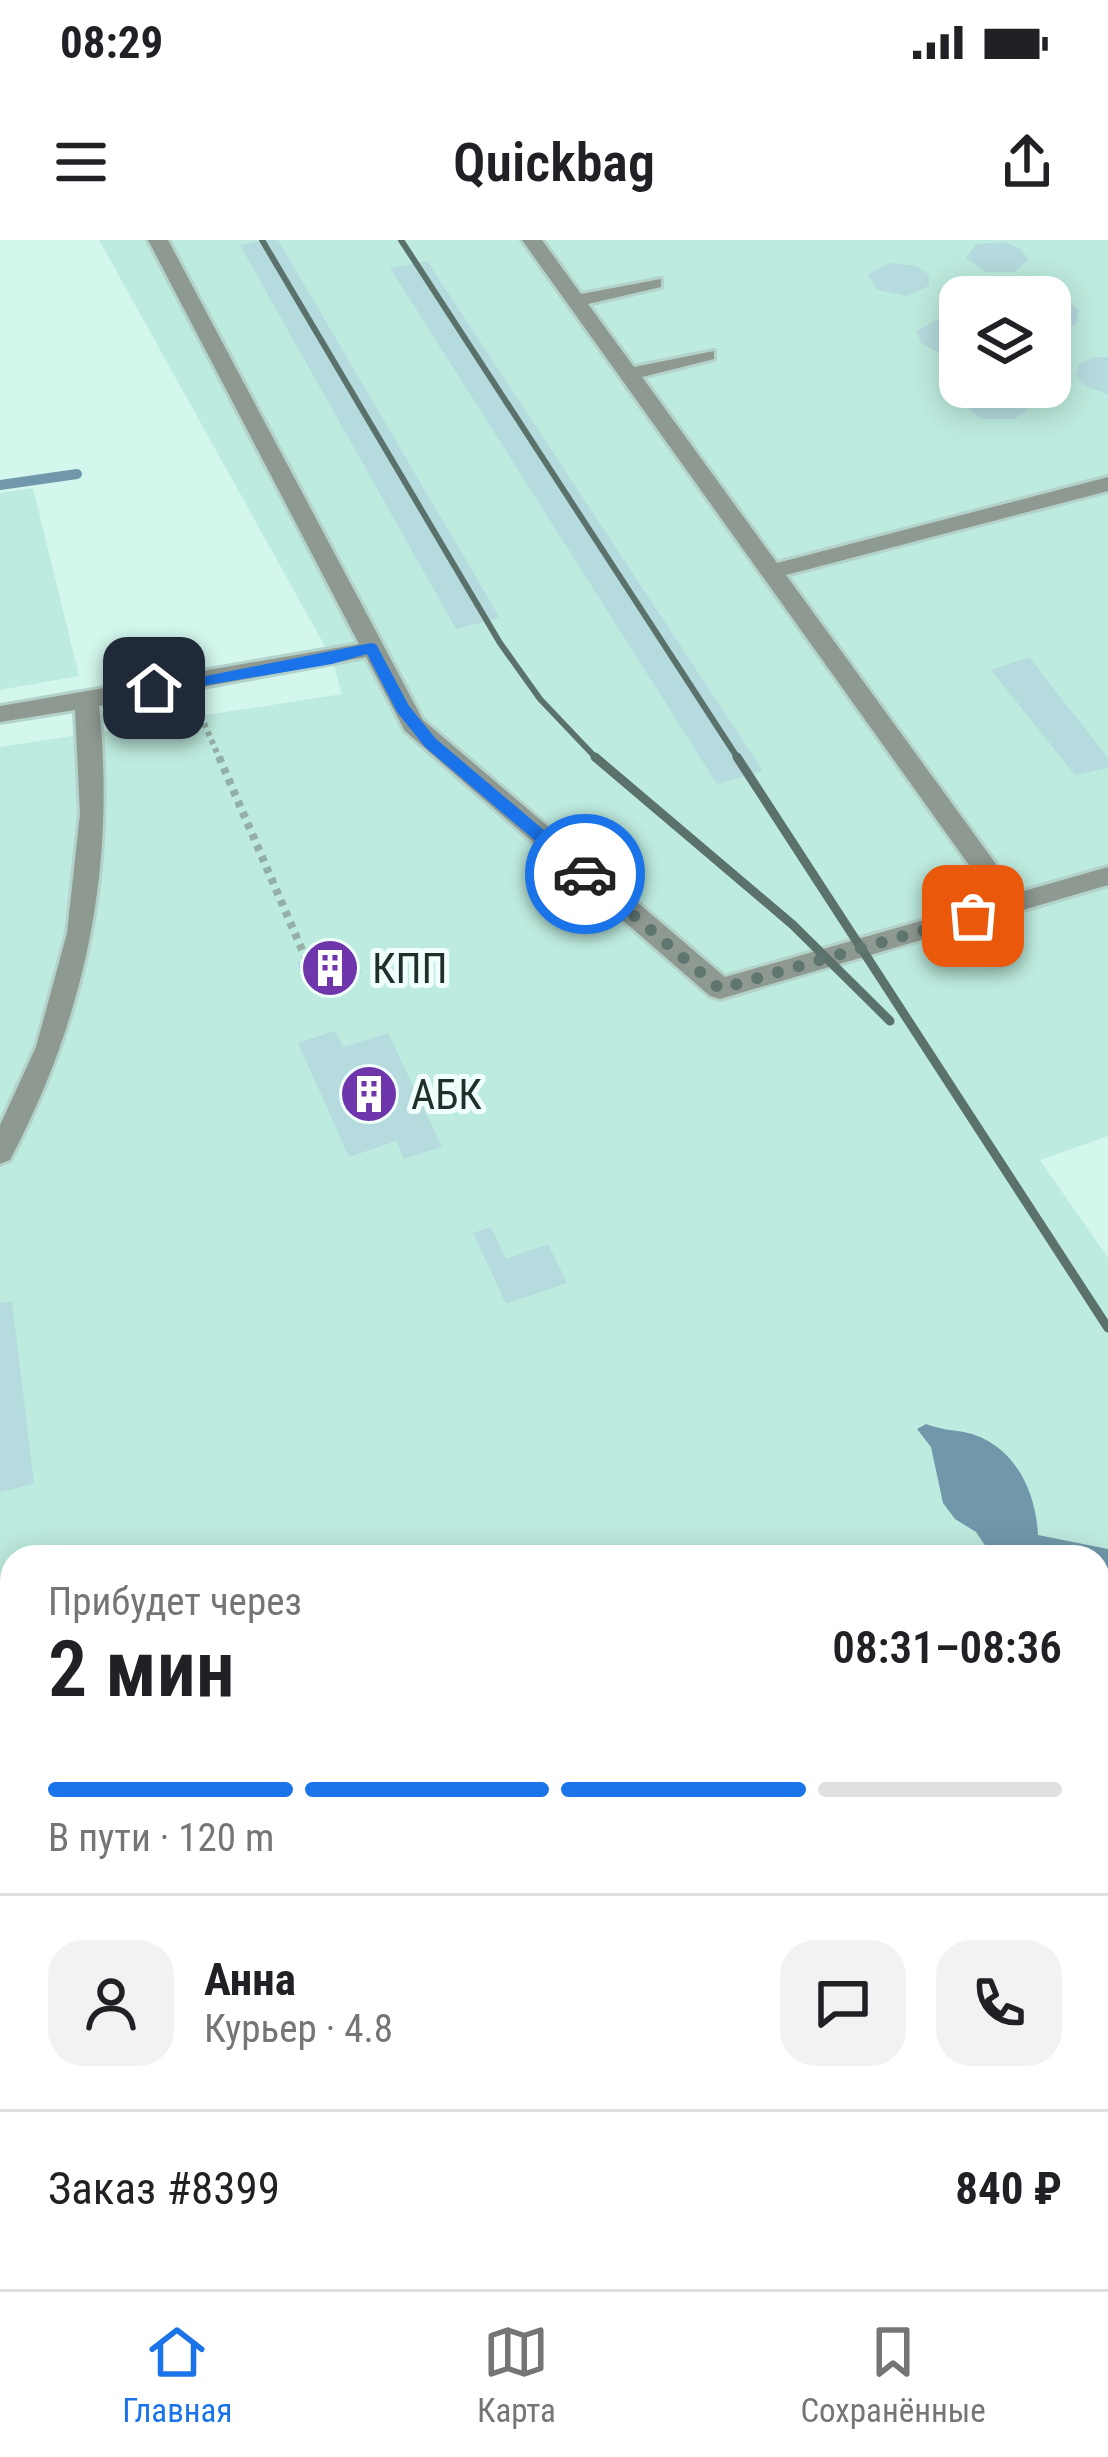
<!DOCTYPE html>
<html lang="ru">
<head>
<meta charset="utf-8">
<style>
	body { margin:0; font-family:"Roboto Condensed",sans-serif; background:#f2f2f2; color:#202124; height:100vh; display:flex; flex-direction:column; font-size:45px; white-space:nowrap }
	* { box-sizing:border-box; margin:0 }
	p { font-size:39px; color:#757577 }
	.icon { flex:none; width:66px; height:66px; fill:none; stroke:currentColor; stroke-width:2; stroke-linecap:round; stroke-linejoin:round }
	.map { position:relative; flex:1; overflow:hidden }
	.drawer { position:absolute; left:0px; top:1305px; width:1110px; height:744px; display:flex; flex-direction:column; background:#fff; border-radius:36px 36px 0 0; box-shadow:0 6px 30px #0003 }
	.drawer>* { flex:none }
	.controls { position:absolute; left:939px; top:36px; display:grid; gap:24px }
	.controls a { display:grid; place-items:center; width:132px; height:132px; border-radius:24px; background:#fff; box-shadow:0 6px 30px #0003; font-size:60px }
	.pin { position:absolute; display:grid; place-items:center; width:102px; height:102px; color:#fff; margin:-51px; border-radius:24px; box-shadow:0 6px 18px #0006 }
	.courier { position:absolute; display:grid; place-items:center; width:120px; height:120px; margin:-60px; border:9px solid #1a73e8; border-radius:50%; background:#fff; color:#222; box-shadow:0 3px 15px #0007 }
	.headline em { font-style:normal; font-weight:600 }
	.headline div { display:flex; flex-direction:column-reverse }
	.headline { display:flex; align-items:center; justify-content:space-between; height:204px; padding:0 48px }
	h1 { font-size:78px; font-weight:600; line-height:90px }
	.bar { display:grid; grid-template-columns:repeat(4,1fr); gap:18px 12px; align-content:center; height:144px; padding:0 48px }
	.bar i { height:15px; border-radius:9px; background:#e0e0e0 }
	.bar .current { background:#1a73e8 }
	.bar p { grid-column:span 4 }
	.line { display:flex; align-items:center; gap:30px; padding:0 48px; border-top:3px solid #e0e0e0 }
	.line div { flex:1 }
	.round { display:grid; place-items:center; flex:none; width:126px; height:126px; border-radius:36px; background:#f2f2f2 }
	.status { display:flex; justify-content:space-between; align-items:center; height:84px; padding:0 60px; background:#fff; direction:ltr }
	.status svg { height:33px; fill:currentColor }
	header { display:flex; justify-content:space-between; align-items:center; height:156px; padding:0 48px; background:#fff; font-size:54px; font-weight:600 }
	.tab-bar { display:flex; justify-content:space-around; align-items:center; height:168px; border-top:3px solid #e0e0e0; background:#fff; font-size:33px; color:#757577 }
	.tab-bar a { display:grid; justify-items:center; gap:6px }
	.tab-bar .current { color:#1a73e8 }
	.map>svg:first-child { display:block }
	.built { fill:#beebdf; fill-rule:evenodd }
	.water { fill:#7198aa }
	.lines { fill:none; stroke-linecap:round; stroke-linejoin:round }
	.stream { stroke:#7198aa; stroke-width:10 }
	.building { fill:#b6dbde }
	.minor-casing { stroke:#b3d3ca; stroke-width:6 }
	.path-far1 { stroke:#93afa7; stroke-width:6; stroke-dasharray:4.5 4.5; stroke-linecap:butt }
	.path { stroke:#93afa7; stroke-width:8; stroke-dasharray:6 6; stroke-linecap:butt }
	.minor { fill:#8e9991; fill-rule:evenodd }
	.rail-far2 { stroke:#5b716b; stroke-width:6 }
	.rail-far1 { stroke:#5b716b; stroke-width:9 }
	.rail { stroke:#5b716b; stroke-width:10 }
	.route { fill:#1a73e8 }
	.done { stroke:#5f7570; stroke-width:12; stroke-dasharray:0 21.6 }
	.labels { text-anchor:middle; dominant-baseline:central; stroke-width:10; stroke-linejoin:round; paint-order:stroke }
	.poi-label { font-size:42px; fill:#212f2c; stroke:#f0fffb; text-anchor:start }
</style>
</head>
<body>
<div class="status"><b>08:29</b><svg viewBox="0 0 49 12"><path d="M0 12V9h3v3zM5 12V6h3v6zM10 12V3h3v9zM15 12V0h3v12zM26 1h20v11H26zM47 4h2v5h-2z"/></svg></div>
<header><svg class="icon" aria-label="menu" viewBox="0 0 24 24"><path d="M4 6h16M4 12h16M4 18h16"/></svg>Quickbag<svg class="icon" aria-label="share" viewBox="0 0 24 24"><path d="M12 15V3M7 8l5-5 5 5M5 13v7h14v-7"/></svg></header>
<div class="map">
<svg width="1108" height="2049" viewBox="0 0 1108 2049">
	<rect width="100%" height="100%" fill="#d3f7ed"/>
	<!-- built -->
	<g class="built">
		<path d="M99 0H1108V896L1040 920 1108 1018V1597L1098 1595V1317H12V1676L0 1679V507L342 454 332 419ZM960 57H1050V147H960Z"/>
		<path d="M33 248 79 436 0 450V253Z"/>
	</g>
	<!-- water -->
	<path class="water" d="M926 1184C940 1189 950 1190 964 1192 1013 1202 1036 1250 1038 1295L1108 1309V1431L1098 1426V1317H993L976 1292 955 1279 943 1263 931 1207 917 1189Z"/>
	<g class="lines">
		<!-- stream -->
		<path class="stream" d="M0 245 77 234"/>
	</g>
	<!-- building -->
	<g class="building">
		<path d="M265 0H278L500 378 456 389 240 5Z"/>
		<path d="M1005 2 1021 9 1028 19 1015 32H985L966 18 976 4Z"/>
		<path d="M427 21 763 531 717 544 390 28Z"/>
		<path d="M889 23 917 26 929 35V46L907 56 877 50 868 34Z"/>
		<path d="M1050 57 1066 60 1079 70 1076 85 1050 91Z"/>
		<path d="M938 79 960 81V115L937 112 921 103 917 91Z"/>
		<path d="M1095 117H1108V154L1087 147 1076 136 1079 124Z"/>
		<path d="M972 147 1014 148 1027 158V170L1015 179H982L962 163Z"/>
		<path d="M1029 417 1108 518V528L1075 535 991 430Z"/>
		<path d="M352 707 362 734 307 749 297 722Z"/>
		<path d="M335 791 343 807 388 793 442 907 404 919 396 901 349 917 298 803Z"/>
		<path d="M491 987 506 1019 548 1004 567 1043 506 1064 473 993Z"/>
		<path d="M12 1061 34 1244 0 1252V1063Z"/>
	</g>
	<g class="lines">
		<defs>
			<g id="minor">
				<path d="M148 0H168L423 480 725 737 994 660 522 0H542L581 54 661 39V47L588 64 634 127 714 111V119L642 137 777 323 1108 237V251L786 335 1017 653 1108 627V645L720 759 710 756 405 491 366 417 99 466C116 628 86 776 10 920L0 924V885L36 807 67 693 80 574 75 470 0 482V466L359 404Z"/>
				<path d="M0 1375 12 1376V1408L0 1407Z"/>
			</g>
		</defs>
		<!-- minor casing -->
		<use href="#minor" class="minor-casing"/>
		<!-- path-far1 -->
		<path class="path-far1" d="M197 467 220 520"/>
		<!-- path -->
		<path class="path" d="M219 517 306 719"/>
		<!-- minor -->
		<use href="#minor" class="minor"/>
		<!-- rail-far2 -->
		<g class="rail-far2">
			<path d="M262 0 500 403 540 459 598 520"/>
			<path d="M401 0 739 520"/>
		</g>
		<!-- rail-far1 -->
		<g class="rail-far1">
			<path d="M595 517 793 685 890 781"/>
			<path d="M737 517 1108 1088"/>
		</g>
		<!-- rail -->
		<g class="rail">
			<path d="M0 1513 12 1510"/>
			<path d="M1098 1526 1108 1528"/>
			<path d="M0 1592 12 1589"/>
		</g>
	</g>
	<!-- route -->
	<path class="route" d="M371 403 376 404 409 466 436 499 591 630V638H579L425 507 397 472 367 414 332 424 154 454 146 448Z"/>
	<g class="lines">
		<!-- done -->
		<path class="done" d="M585 634 720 749 973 676"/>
	</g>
	<!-- icons -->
	<defs>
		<symbol id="building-disc" viewBox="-11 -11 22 22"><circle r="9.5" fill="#6f35ab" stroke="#f0fffb"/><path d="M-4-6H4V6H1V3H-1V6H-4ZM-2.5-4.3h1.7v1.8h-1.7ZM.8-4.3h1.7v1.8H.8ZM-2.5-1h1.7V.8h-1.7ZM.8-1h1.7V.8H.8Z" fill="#fff"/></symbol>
	</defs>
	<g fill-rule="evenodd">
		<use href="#building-disc" x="297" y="695" width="66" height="66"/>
		<use href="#building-disc" x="336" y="821" width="66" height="66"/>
	</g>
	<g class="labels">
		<!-- poi labels -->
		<g class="poi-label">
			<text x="372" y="728">КПП</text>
			<text x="411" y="854">АБК</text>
		</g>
	</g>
</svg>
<div class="controls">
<a><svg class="icon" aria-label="layers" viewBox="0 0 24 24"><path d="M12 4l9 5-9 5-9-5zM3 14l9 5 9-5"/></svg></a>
</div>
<div class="pin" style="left:973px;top:676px;background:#ea580c"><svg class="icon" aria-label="bag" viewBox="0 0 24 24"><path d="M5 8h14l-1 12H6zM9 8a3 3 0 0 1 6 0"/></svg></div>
<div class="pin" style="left:154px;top:448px;background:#1f2937"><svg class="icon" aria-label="home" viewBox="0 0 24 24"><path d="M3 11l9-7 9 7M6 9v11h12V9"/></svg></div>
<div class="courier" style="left:585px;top:634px"><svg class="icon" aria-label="car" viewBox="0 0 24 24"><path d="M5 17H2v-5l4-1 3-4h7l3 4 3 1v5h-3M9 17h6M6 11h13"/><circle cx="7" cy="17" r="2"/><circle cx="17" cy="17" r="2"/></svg></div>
<section class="drawer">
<div class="headline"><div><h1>2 мин</h1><p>Прибудет через</p></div><em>08:31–08:36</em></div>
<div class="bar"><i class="current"></i><i class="current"></i><i class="current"></i><i></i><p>В пути · 120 m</p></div>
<div class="line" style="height:216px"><a class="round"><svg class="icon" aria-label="person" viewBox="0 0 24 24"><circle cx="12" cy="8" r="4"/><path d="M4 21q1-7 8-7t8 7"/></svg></a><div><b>Анна</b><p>Курьер · 4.8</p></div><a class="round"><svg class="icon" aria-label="chat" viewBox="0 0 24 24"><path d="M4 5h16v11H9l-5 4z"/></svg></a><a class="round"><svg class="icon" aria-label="phone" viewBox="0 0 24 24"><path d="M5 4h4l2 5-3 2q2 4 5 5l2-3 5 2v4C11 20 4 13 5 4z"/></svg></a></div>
<div class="line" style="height:156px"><div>Заказ #8399</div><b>840 ₽</b></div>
</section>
</div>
<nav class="tab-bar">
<a class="current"><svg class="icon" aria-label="home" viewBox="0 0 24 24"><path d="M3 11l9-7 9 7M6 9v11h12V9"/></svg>Главная</a>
<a><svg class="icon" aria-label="map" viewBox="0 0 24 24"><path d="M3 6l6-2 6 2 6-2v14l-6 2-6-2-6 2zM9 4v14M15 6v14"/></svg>Карта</a>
<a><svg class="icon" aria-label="saved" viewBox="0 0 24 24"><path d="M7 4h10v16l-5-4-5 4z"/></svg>Сохранённые</a>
</nav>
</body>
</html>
